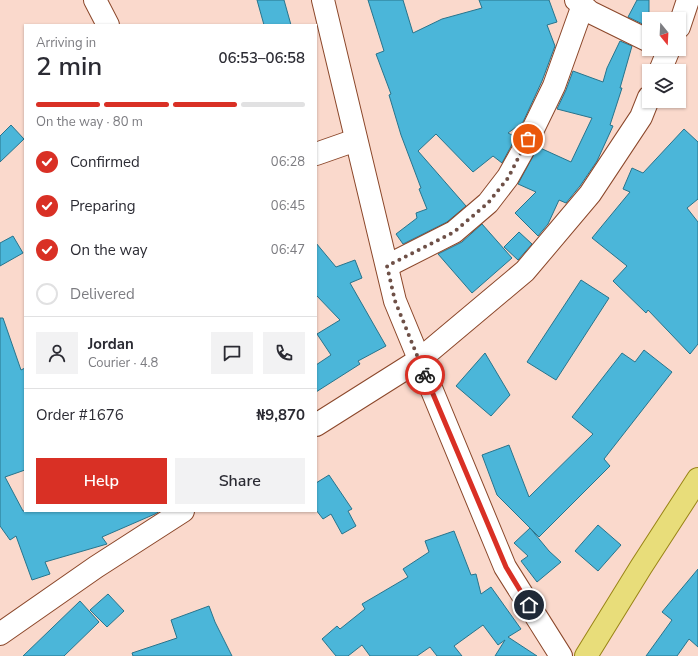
<!DOCTYPE html>
<html lang="en">
<head>
<meta charset="utf-8">
<style>
	body { margin:0; font-family:"Nunito Sans",sans-serif; background:#f2f2f3; color:#2b2b33; height:100vh; display:flex; flex-direction:column; font-size:15px; white-space:nowrap }
	* { box-sizing:border-box; margin:0 }
	p { font-size:13px; color:#7c7c81 }
	.icon { flex:none; width:22px; height:22px; fill:none; stroke:currentColor; stroke-width:2; stroke-linecap:round; stroke-linejoin:round }
	.map { position:relative; flex:1; overflow:hidden }
	.details { position:absolute; left:24px; top:24px; width:293px; height:488px; display:flex; flex-direction:column; background:#fff; border-radius:0px; box-shadow:0 1px 3px #0004 }
	.details>* { flex:none }
	.needle { width:26px; rotate:162deg }
	.tools { position:absolute; left:642px; top:12px; display:grid; gap:8px }
	.tools a { display:grid; place-items:center; width:44px; height:44px; border-radius:0px; background:#fff; box-shadow:0 1px 3px #0004; font-size:20px }
	.pin { position:absolute; display:grid; place-items:center; width:34px; height:34px; color:#fff; margin:-17px; border:2px solid #fff; border-radius:50%; box-shadow:0 1px 4px #0007 }
	.courier { position:absolute; display:grid; place-items:center; width:40px; height:40px; margin:-20px; border:3px solid #d93025; border-radius:50%; background:#fff; color:#222; box-shadow:0 1px 5px #0007 }
	.overview em { font-style:normal; font-weight:600 }
	.overview div { display:flex; flex-direction:column-reverse }
	.overview { display:flex; align-items:center; justify-content:space-between; height:68px; padding:0 12px }
	h1 { font-size:26px; font-weight:600; line-height:30px }
	.bar { display:grid; grid-template-columns:repeat(4,1fr); gap:6px 4px; align-content:center; height:48px; padding:0 12px }
	.bar i { height:5px; border-radius:3px; background:#e1e1e2 }
	.bar .selected { background:#d93025 }
	.bar p { grid-column:span 4 }
	.line { display:flex; align-items:center; gap:10px; padding:0 12px; border-top:1px solid #e1e1e2 }
	.line div { flex:1 }
	.round { display:grid; place-items:center; flex:none; width:42px; height:42px; border-radius:0px; background:#f2f2f3 }
	ol { padding:0 12px; list-style:none }
	li { display:flex; align-items:center; gap:12px; height:44px }
	li p { margin-inline-start:auto }
	li .icon { padding:4px; border-radius:50%; background:#d93025; color:#fff; stroke-width:4 }
	li:last-child { color:#7c7c81 }
	li i { width:22px; height:22px; border:2px solid #e1e1e2; border-radius:50% }
	.action { display:flex; gap:8px; margin-top:auto; padding:8px 12px }
	.action a { flex:1; height:46px; border-radius:0px; background:#d93025; color:#fff; font-size:16px; font-weight:600; line-height:46px; text-align:center }
	.action a+a { background:#f2f2f3; color:#2b2b33 }
	.map>svg:first-child { display:block }
	.building { fill:#4bb6d9; stroke:#28748c }
	.lines { fill:none; stroke-linecap:round; stroke-linejoin:round }
	.minor-casing { stroke:#8b472a; stroke-width:24 }
	.major-casing { stroke:#998415; stroke-width:24 }
	.minor { stroke:#fff; stroke-width:22 }
	.major { stroke:#e8dd7a; stroke-width:22 }
	.done { stroke:#6e5047; stroke-width:4; stroke-dasharray:0 7.2 }
	.route { stroke:#d93025; stroke-width:5 }
</style>
</head>
<body>
<div class="map">
<svg width="698" height="656" viewBox="0 0 698 656">
	<rect width="100%" height="100%" fill="#fad9cc"/>
	<!-- building -->
	<g class="building">
		<path d="M257 0H284L291 25H264Z"/>
		<path d="M368 0H403L413 33 442 19 482 8 479 0H549L557 22 547 25 555 46 542 81 523 122 508 133 516 137 502 163 493 156 473 172 436 134 418 151 466 206 447 222 403 244 396 234 417 218 416 213 427 209 419 189 421 188 401 135 389 95 391 94 376 54 384 51Z"/>
		<path d="M637 0H649V27L628 17Z"/>
		<path d="M620 41 632 46 620 88H622L610 125 613 126 597 161 580 186 566 203 559 200 548 224 538 236 515 213 536 192 518 184 538 147 571 162 592 118 557 109 566 90 573 71 603 82 607 68Z"/>
		<path d="M11 125 24 139 0 162V136Z"/>
		<path d="M684 129 698 142V199L687 208 698 222V344L690 354 648 310 646 313 613 281 627 266 592 238 630 192 623 189 632 168 643 173Z"/>
		<path d="M482 224 512 258 472 293 438 254 462 242Z"/>
		<path d="M519 232 532 244 518 260 504 247Z"/>
		<path d="M13 236 23 253 0 266V243Z"/>
		<path d="M316 243 336 267 355 260 362 278 350 283 386 346 358 361 360 364 316 392V365L331 355 317 334 340 320 316 295Z"/>
		<path d="M581 280 609 298 556 380 527 362Z"/>
		<path d="M0 318H3L21 370 25 368V470L5 477 23 511H160L155 514 102 537 107 544 45 562 50 574 32 580 16 536 10 540 0 526Z"/>
		<path d="M644 350 672 372 604 459 610 466 539 537 530 528 549 551 561 562 537 582 521 561 528 556 514 543 530 528 497 495 482 455 509 445 529 497 593 434 572 417 622 353 635 362Z"/>
		<path d="M485 353 510 395 491 416 456 386Z"/>
		<path d="M329 475 352 509 348 511 356 526 342 534 331 514 323 519 316 510V483Z"/>
		<path d="M598 525 621 545 598 571 575 551Z"/>
		<path d="M454 531 471 575 476 574 481 594 491 587 521 629 508 637 537 656H495L505 640 498 645 483 625 454 646 462 656H437L430 647 417 656H370L362 645 348 656H336L322 639 337 626 340 629 365 609 362 604 408 577 403 569 429 552 425 541Z"/>
		<path d="M698 569V647L689 639 677 656H646L672 620 662 612Z"/>
		<path d="M108 594 124 611 107 627 90 610Z"/>
		<path d="M80 601 99 622 64 656H23Z"/>
		<path d="M209 606 215 622 232 656H133L132 653 177 638 171 620Z"/>
	</g>
	<g class="lines">
		<defs>
			<g id="minor">
				<path d="M95 0 108 25"/>
				<path d="M323 0 395 301 505 567 561 656"/>
				<path d="M576 0 590 12 649 41"/>
				<path d="M679 27 688 0"/>
				<path d="M660 71 669 49"/>
				<path d="M316 154 356 140"/>
				<path d="M387 266 454 232 488 203 508 177 522 152 554 86 583 5"/>
				<path d="M316 425 419 360 525 271 590 194 641 117 649 97"/>
				<path d="M0 634 96 567 183 511"/>
			</g>
			<path id="major" d="M586 656 641 567 698 479"/>
		</defs>
		<!-- minor casing -->
		<use href="#minor" class="minor-casing"/>
		<!-- major casing -->
		<use href="#major" class="major-casing"/>
		<!-- minor -->
		<use href="#minor" class="minor"/>
		<!-- major -->
		<use href="#major" class="major"/>
	</g>
	<g class="lines">
		<!-- done -->
		<path class="done" d="M425 375 395 301 387 266 454 232 488 203 508 178 528 139"/>
		<!-- route -->
		<path class="route" d="M425 375 506 567 529 605"/>
	</g>
</svg>
<div class="tools">
<a><svg class="needle" viewBox="-14 -14 28 28"><path d="M0-13l5 13h-10z" fill="#e53935"/><path d="M0 13l5-13h-10z" fill="#7c7c81"/></svg></a>
<a><svg class="icon" aria-label="layers" viewBox="0 0 24 24"><path d="M12 4l9 5-9 5-9-5zM3 14l9 5 9-5"/></svg></a>
</div>
<div class="pin" style="left:528px;top:139px;background:#ea580c"><svg class="icon" aria-label="bag" viewBox="0 0 24 24"><path d="M5 8h14l-1 12H6zM9 8a3 3 0 0 1 6 0"/></svg></div>
<div class="pin" style="left:529px;top:605px;background:#1f2937"><svg class="icon" aria-label="home" viewBox="0 0 24 24"><path d="M3 11l9-7 9 7M6 9v11h12V9"/></svg></div>
<div class="courier" style="left:425px;top:375px"><svg class="icon" aria-label="bike" viewBox="0 0 24 24"><circle cx="6" cy="16" r="4"/><circle cx="18" cy="16" r="4"/><path d="M6 16l4-8h5l3 8M10 8l3 8H6M13 5h3"/></svg></div>
<section class="details">
<div class="overview"><div><h1>2 min</h1><p>Arriving in</p></div><em>06:53–06:58</em></div>
<div class="bar"><i class="selected"></i><i class="selected"></i><i class="selected"></i><i></i><p>On the way · 80 m</p></div>
<ol>
<li><svg class="icon" aria-label="check" viewBox="0 0 24 24"><path d="M5 12l5 5 9-10"/></svg>Confirmed<p>06:28</p></li>
<li><svg class="icon" aria-label="check" viewBox="0 0 24 24"><path d="M5 12l5 5 9-10"/></svg>Preparing<p>06:45</p></li>
<li><svg class="icon" aria-label="check" viewBox="0 0 24 24"><path d="M5 12l5 5 9-10"/></svg>On the way<p>06:47</p></li>
<li><i></i>Delivered</li>
</ol>
<div class="line" style="height:72px"><a class="round"><svg class="icon" aria-label="person" viewBox="0 0 24 24"><circle cx="12" cy="8" r="4"/><path d="M4 21q1-7 8-7t8 7"/></svg></a><div><b>Jordan</b><p>Courier · 4.8</p></div><a class="round"><svg class="icon" aria-label="chat" viewBox="0 0 24 24"><path d="M4 5h16v11H9l-5 4z"/></svg></a><a class="round"><svg class="icon" aria-label="phone" viewBox="0 0 24 24"><path d="M5 4h4l2 5-3 2q2 4 5 5l2-3 5 2v4C11 20 4 13 5 4z"/></svg></a></div>
<div class="line" style="height:52px"><div>Order #1676</div><b>₦9,870</b></div>
<div class="action"><a>Help</a><a>Share</a></div>
</section>
</div>
</body>
</html>
